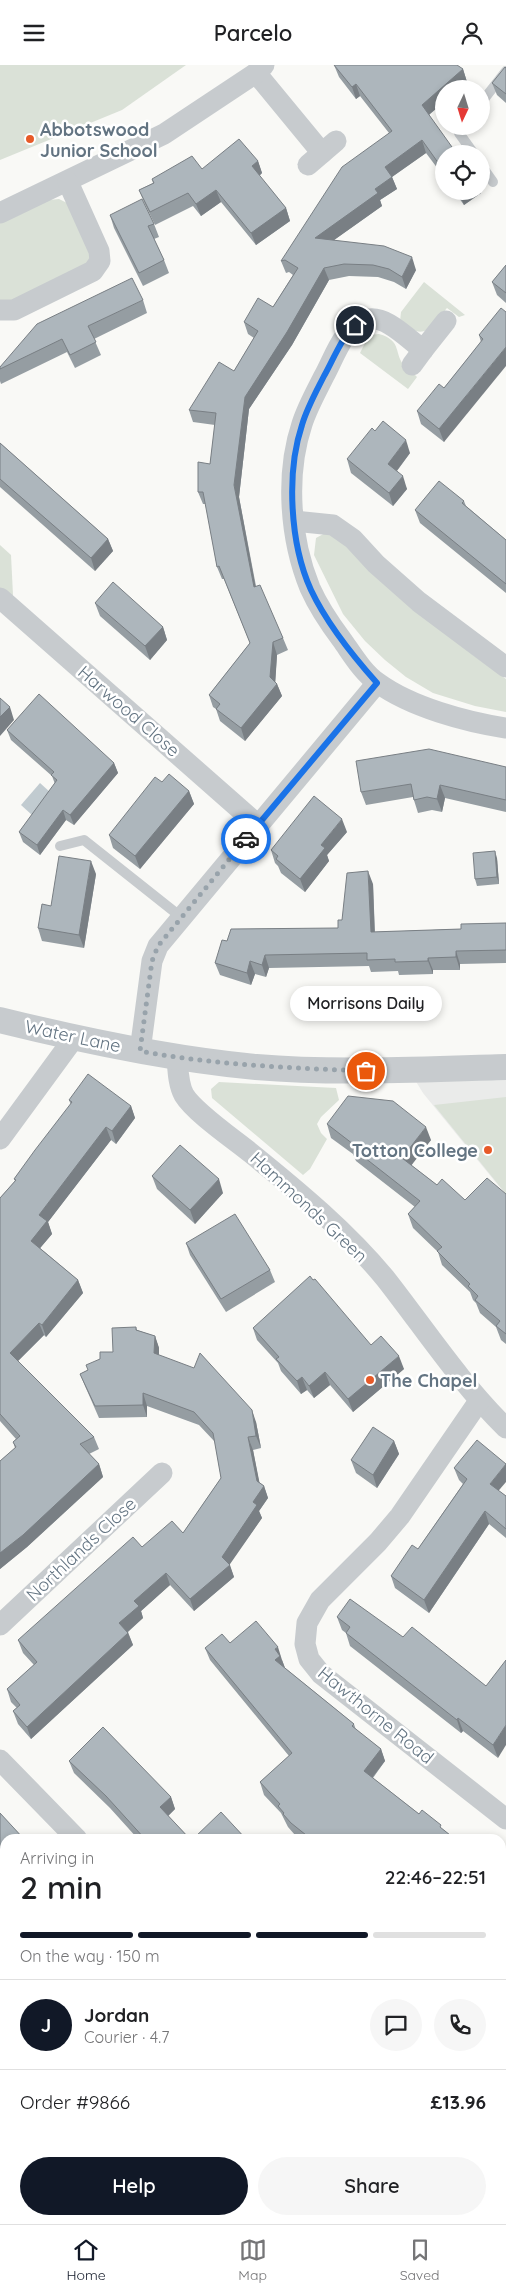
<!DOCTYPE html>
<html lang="en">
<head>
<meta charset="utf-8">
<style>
	body { margin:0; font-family:Quicksand,sans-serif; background:#f6f6f6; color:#202124; height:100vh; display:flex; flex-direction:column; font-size:19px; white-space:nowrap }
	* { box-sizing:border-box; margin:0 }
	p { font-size:16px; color:#757577 }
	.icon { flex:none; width:28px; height:28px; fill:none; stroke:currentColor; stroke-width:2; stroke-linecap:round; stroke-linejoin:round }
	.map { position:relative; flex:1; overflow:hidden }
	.sheet { position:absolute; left:0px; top:1769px; width:506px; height:391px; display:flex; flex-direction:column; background:#fff; border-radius:15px 15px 0 0; box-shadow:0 2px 8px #0003 }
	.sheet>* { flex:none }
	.needle { width:32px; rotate:184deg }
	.tools { position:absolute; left:435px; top:15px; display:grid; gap:10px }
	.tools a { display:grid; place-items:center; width:55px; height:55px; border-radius:50%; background:#fff; box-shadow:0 2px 8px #0003; font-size:25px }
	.pin { position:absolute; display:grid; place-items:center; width:42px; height:42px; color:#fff; margin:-21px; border:2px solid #fff; border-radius:50%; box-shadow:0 1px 5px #0007 }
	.courier { position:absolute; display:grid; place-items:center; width:50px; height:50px; margin:-25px; border:4px solid #1a73e8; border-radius:50%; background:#fff; color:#222; box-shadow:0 1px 6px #0007 }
	.bubble { position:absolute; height:35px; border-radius:18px; background:#fff; box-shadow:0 2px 8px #0003; font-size:16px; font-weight:600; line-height:35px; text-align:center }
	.summary em { font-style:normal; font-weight:600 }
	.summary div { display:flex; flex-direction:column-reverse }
	.summary { display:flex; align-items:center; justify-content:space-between; height:85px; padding:0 20px }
	h1 { font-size:32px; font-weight:600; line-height:38px }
	.bar { display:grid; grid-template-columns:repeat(4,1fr); gap:8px 5px; align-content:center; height:60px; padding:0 20px }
	.bar i { height:6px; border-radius:4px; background:#e0e0e0 }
	.bar .active { background:#111827 }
	.bar p { grid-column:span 4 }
	.line { display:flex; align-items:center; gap:12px; padding:0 20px; border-top:1px solid #e0e0e0 }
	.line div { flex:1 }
	.round { display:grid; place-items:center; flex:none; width:52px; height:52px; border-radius:26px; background:#f6f6f6 }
	.action { display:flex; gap:10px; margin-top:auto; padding:10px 20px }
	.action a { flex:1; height:58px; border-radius:30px; background:#111827; color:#fff; font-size:20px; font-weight:600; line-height:58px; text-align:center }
	.action a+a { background:#f6f6f6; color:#202124 }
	header { display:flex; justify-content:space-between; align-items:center; height:65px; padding:0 20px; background:#fff; font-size:22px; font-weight:600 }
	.tabs { display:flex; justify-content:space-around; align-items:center; height:70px; border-top:1px solid #e0e0e0; background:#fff; font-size:14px; color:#757577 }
	.tabs a { display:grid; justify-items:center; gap:2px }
	.tabs .active { color:#111827 }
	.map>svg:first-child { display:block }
	.built { fill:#eaebea }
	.green { fill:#dae1d7 }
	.water { fill:#c1cbd0 }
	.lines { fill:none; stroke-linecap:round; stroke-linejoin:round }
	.service { stroke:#c7cbce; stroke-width:10 }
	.minor { stroke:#c7cbce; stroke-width:21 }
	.tertiary { stroke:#c7cbce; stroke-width:26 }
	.wall { fill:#959da2 }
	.shaded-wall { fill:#797f84 }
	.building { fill:#adb6bc; stroke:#797f84 }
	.done { stroke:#98a3ab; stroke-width:5; stroke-dasharray:0 9 }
	.route { stroke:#1a73e8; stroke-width:6 }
	.poi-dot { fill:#e75a28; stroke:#fff; stroke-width:2 }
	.labels { text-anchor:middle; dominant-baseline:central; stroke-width:5; stroke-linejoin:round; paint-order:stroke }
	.poi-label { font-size:18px; font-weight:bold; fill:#637482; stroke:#fff; text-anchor:start }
	.street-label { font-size:18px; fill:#637482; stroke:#fff }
</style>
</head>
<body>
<header><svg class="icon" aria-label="menu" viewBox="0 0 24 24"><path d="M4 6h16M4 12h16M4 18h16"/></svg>Parcelo<svg class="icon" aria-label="person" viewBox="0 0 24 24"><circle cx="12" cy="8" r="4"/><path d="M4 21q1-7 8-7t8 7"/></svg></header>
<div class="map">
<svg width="506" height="2159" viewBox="0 0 506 2159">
	<rect width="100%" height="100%" fill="#f9f9f6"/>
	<!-- built -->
	<path class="built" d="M506 1002V1130L423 1028 409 1005Z"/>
	<!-- green -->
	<g class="green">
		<path d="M0 0H186L122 45 0 95Z"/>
		<path d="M59 134 67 138 91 187V195L85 201 8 240 0 238V156L49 135Z"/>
		<path d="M424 217 465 250 459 252 447 243C429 264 425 277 400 256L401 247Z"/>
		<path d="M379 269C403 276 393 288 405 302 408 305 414 308 417 312L408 324 360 288 369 270Z"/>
		<path d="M327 467 338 473 473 590 506 614V647L475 641 433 628 406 612 385 595 365 576 343 549 314 490 316 473Z"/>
		<path d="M0 480 11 490 13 530 9 533 0 525Z"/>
		<path d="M219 1017 336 1023 339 1035 321 1052 317 1059 321 1068 327 1074 310 1104 303 1110 212 1033 211 1024Z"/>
		<path d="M506 1032V1129L434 1040Z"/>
	</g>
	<!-- water -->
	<path class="water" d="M40 718 51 728 32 750 21 740Z"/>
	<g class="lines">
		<!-- service -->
		<g class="service">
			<path d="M481 38 506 6"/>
			<path d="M464 61 459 68 474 89"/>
			<path d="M481 100 493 117"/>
			<path d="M60 781 84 775 181 852"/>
		</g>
		<!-- minor -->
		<g class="minor">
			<path d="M256 8 322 88 336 76"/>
			<path d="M308 100 322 88"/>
			<path d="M0 148 164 69 256 8 264 0"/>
			<path d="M0 245H14L93 206 100 196 99 186 68 117"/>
			<path d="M446 256 423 285C409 275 385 248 365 255 344 261 334 293 324 311 316 327 307 343 302 359 285 410 290 474 310 523 318 541 330 559 342 575 352 589 363 608 378 618 411 642 466 657 506 663"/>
			<path d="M412 300 423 285"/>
			<path d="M294 456 333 460 353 474 376 499 419 537 506 602"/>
			<path d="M0 533 258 760"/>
			<path d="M140 986 152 896 158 881 377 618"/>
			<path d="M177 993C178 1004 178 1019 184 1030 195 1048 235 1075 252 1089 299 1127 347 1167 385 1213 425 1264 460 1318 506 1363"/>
			<path d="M0 1074 74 973"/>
			<path d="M479 1336 400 1451 378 1477 320 1535 307 1558 305 1579 309 1594 321 1609 506 1754"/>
			<path d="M0 1560 162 1408"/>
			<path d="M0 1695 77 1774"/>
			<path d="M128 2159 131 2155"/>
		</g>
		<!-- tertiary -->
		<path class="tertiary" d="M0 955C85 976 170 994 256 1002 339 1009 423 1004 506 1002"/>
	</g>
	<!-- wall -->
	<g class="wall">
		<path d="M334 0 463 4 467 17 459 24H444V37L429 50 444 89V112L426 88 392 112 397 124 380 135 382 141 334 175 416 205 406 224 394 217 378 212 349 211 329 215 292 280 249 344 239 432 256 521 283 573 288 585 277 590 275 617 277 619 282 631 245 676 220 656 216 644 213 642 209 630 250 578 224 514H222L217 502 206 439H203L198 427 210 399 215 360 193 357 189 345 234 306 254 273 248 269 244 257 273 242 293 210 289 207 286 208 281 196 389 68 360 31 356 34 339 12Z"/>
		<path d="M506 3V38L497 30 492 18Z"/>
		<path d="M258 96 262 108 259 111 286 143 290 156 256 180 221 137 201 151 193 141 155 160 144 137 139 125 153 118 152 114 202 104Z"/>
		<path d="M454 126H480L481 128 464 140Z"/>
		<path d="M110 150 154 159 159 172 154 174 164 195 169 208 143 221 114 163Z"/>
		<path d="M506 200V238L497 230 492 217Z"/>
		<path d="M143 235 147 248 94 274 101 290 75 303 67 287 1 319 0 316V302Z"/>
		<path d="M506 247 444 377 421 359 417 346 444 323 481 277 479 270Z"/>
		<path d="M0 378 108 474 113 486 95 506 0 422Z"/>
		<path d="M410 388 397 406 407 424 393 441 351 408 347 394Z"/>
		<path d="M464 436 466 441 506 475V528L420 458 415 445Z"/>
		<path d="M95 538 163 562 167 575 150 595 100 551Z"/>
		<path d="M7 665 114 698 118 708 74 760 66 755 40 790 23 777 19 767 55 719 52 711 11 675Z"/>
		<path d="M506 702V747L445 733 442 747 432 745 418 748 413 732 366 740 361 727Z"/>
		<path d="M162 717 189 726 194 739 140 804 113 783 109 770Z"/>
		<path d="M347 767 327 790 329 796 305 827 281 808 278 801 275 798 271 785Z"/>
		<path d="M497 793 499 819 477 821 475 814Z"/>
		<path d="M96 809 84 883 42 876 38 863 51 841Z"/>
		<path d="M373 819 375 867 461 864 506 858V898L460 899V905H433V909L399 910 398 906 371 907 369 901 269 903 266 912 255 909 251 920 220 910 215 898 227 876 338 863 342 855Z"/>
		<path d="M69 1035 131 1041 135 1053 116 1079 111 1075 48 1157 52 1169 40 1183 78 1215 83 1228 46 1272 44 1270 18 1296 94 1372 99 1384 89 1389 99 1399 103 1412 27 1482 0 1504V1396L15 1383 13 1377 16 1374 0 1356V1133L15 1116 14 1114 71 1040Z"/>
		<path d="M327 1059 431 1075 411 1100 437 1120 465 1135 506 1129V1279L501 1275 496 1262 480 1248 476 1238 473 1235 470 1227 442 1200 438 1187 413 1163 408 1149 415 1142 356 1096 353 1089 331 1073Z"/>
		<path d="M152 1111 223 1128 195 1159 157 1124Z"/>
		<path d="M186 1178 270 1205 275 1217 226 1247 190 1190Z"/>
		<path d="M136 1262 137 1265 155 1271 159 1283V1290L256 1357 261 1383 253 1385 259 1417 264 1421 268 1433 259 1446 262 1453 229 1499 234 1512 194 1546 170 1520 141 1546 143 1553 128 1567 133 1580 31 1674 18 1659 13 1646 17 1643 11 1637 7 1624 34 1600 23 1588 18 1575 142 1482 183 1468 221 1413 215 1377 199 1360 147 1341V1352L99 1353 85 1321 80 1309 88 1305 100 1294 113 1287Z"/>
		<path d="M253 1263 371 1280 404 1304 353 1347 330 1320 314 1333 307 1325 301 1329 281 1306 278 1298 257 1275Z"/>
		<path d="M394 1376 399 1389 377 1423 356 1408 351 1395Z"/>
		<path d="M454 1403 499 1426 506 1431V1473L489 1459 429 1548 395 1523 391 1511 418 1484 463 1419 459 1415Z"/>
		<path d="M337 1552 403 1572 486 1621 498 1693 463 1666 461 1668 350 1581 346 1568 342 1565Z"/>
		<path d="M230 1578 282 1595 285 1603 354 1659 356 1665 381 1684 385 1696 373 1713 419 1749 442 1764 455 1774H300L295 1770 288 1762 281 1748 264 1730 260 1717 289 1691 210 1595 205 1583Z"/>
		<path d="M69 1696 171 1732 175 1744 168 1751 190 1774H138L110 1743 74 1708Z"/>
		<path d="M0 1748 5 1774V1837L0 1831Z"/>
		<path d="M501 1811 506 1815V1905L501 1901Z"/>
		<path d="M5 2114V2148L0 2143V2122Z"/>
	</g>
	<!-- shaded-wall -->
	<g class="shaded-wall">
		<path d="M463 4 467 17 459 24H444V37L426 52 422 40Z"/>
		<path d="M356 19 360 31 356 34 352 22Z"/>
		<path d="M422 75 426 88 389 114 385 102Z"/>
		<path d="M258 96 262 108 256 114 252 101Z"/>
		<path d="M392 112 397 124 380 135 382 141 320 185 315 173 375 124Z"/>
		<path d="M216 125 221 137 201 151 196 139Z"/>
		<path d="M462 126H480L481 128 464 140 459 128Z"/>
		<path d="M286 143 290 156 256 180 251 168Z"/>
		<path d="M412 192 416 205 406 224 402 212Z"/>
		<path d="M324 203 329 215 292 280 249 344 239 432 258 535 254 522 234 420 245 332Z"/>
		<path d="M506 282V301L444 377 439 364Z"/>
		<path d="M406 375 410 388 392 412 388 399Z"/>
		<path d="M403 411 407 424 393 441 389 428Z"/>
		<path d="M108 474 113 486 95 506 91 493Z"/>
		<path d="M163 562 167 575 150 595 145 581Z"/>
		<path d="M273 577 277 590 275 622 277 619 282 631 245 676 241 663 270 612Z"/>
		<path d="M10 642 14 655 0 671V652Z"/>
		<path d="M114 698 118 708 74 760 70 750Z"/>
		<path d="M440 720 445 733 442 747 437 734Z"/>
		<path d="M189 726 194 739 140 804 135 791Z"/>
		<path d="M63 745 66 755 40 790 37 780Z"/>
		<path d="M342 754 347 767 327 790 329 796 305 827 300 814 321 780Z"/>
		<path d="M495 786 497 793 499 819 497 812Z"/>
		<path d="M91 796 96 809 84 883 79 870Z"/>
		<path d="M368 806 373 819 375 879 371 867Z"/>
		<path d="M456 886 460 899V905L456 892Z"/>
		<path d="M265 890 269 903 266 912 262 900Z"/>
		<path d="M428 893 433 905V909L428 896Z"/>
		<path d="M250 896 255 909 251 920 247 908Z"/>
		<path d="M131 1041 135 1053 116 1079 112 1066Z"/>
		<path d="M106 1062 111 1075 48 1157 52 1169 36 1188 31 1176 39 1150Z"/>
		<path d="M426 1062 431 1075 407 1106 402 1093Z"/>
		<path d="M219 1114 223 1128 195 1159 190 1145Z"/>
		<path d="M78 1215 83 1228 46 1272 42 1260Z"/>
		<path d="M39 1258 44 1270 14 1300 10 1288Z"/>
		<path d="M155 1271 159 1283V1300L154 1288Z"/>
		<path d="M399 1291 404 1304 353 1347 348 1334Z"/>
		<path d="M325 1307 330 1320 314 1333 309 1321Z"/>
		<path d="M302 1312 307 1325 301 1329 297 1316Z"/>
		<path d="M143 1328 147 1341V1352L143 1340Z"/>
		<path d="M252 1345 256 1357 261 1383 256 1371Z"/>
		<path d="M248 1372 253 1385 261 1425 264 1421 268 1433 259 1446 262 1453 228 1502 230 1500 234 1512 194 1546 190 1534 222 1492 253 1437 257 1416Z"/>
		<path d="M394 1376 399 1389 377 1423 373 1410Z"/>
		<path d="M99 1399 103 1412 27 1482 0 1504V1488Z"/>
		<path d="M506 1399V1417L494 1431 490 1419Z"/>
		<path d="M485 1446 489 1459 429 1548 424 1535Z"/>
		<path d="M166 1508 170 1520 141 1546 143 1553 124 1570 119 1558 134 1536Z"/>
		<path d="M128 1568 133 1580 31 1674 27 1662Z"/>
		<path d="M278 1582 282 1595 285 1603 275 1595V1584Z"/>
		<path d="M458 1653 463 1666 461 1668 457 1655Z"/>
		<path d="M506 1660V1680L498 1693 493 1680Z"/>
		<path d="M381 1684 385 1696 368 1718 364 1706Z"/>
		<path d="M171 1732 175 1744 164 1755 160 1742Z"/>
		<path d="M506 2144V2159H494L493 2155H501V2148Z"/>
		<path d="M64 2155H77L75 2159H62Z"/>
		<path d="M272 2155H284L281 2159H269Z"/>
		<path d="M489 2155H492L493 2159H484Z"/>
	</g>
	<!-- building -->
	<g class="building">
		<path d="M334 0H457L463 4 422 40 457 89H444V106L422 75 385 102 392 112 375 124 378 128 315 173 384 181 412 192 402 212 389 204 373 200 344 199 324 203 287 267 245 332 234 420 254 522 260 520 283 573 273 577 270 612 277 619 241 663 216 644 220 639 209 630 250 578 219 501 217 502 203 427H198V397L210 399 216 348 189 345 219 297 234 306 258 266 244 257 258 233 273 242 298 203 285 195 281 196 342 102 392 66 356 19 352 22Z"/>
		<path d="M505 2 506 3V29L492 18Z"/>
		<path d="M239 74 258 96 252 101 286 143 251 168 216 125 196 139 188 128 150 147 139 125 154 118 152 114 192 91 202 104Z"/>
		<path d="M142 134 154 159 148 161 164 195 139 208 110 150Z"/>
		<path d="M506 200V228L492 217Z"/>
		<path d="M132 213 143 235 88 261 96 277 70 290 62 274 0 304V302L37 259Z"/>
		<path d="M501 243 506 247V282L439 364 417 346 439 319 444 323 464 298 483 274 479 270Z"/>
		<path d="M383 356 406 375 388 399 403 411 389 428 347 394 372 363 375 366Z"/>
		<path d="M0 378 108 474 91 493 0 414Z"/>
		<path d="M439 416 464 436 462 438 506 475V519L415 445Z"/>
		<path d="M113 517 163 562 145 581 95 538Z"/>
		<path d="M39 629 114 698 70 750 63 745 37 780 19 767 57 715 51 710 54 707 7 665Z"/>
		<path d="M0 633 10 642 0 652Z"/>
		<path d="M429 684 506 702V735L440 720 437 734 427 732 414 735 411 719 361 727 356 696Z"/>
		<path d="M169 709 189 726 135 791 109 770 155 712 162 717Z"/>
		<path d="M314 731 342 754 321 780 325 783 300 814 276 794 278 791 271 785Z"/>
		<path d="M495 786 497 812 475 814 473 788Z"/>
		<path d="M59 791 91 796 79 870 38 863 42 839 51 841Z"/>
		<path d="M368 806 371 867 461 864V859L506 858V885L456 886V892L428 893V896L395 897V894L367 895V888L265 890 262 900 250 896 247 908 215 898 222 875 227 876 231 864 338 863V855H342L347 808Z"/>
		<path d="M88 1009 131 1041 112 1066 106 1062 39 1150 47 1156 31 1176 78 1215 42 1260 39 1258 10 1288 94 1372 80 1379 99 1399 23 1470 0 1488V1396L16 1382 13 1377 20 1371 0 1349V1133L16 1115 14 1114 35 1085 72 1037 69 1035Z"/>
		<path d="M348 1031 393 1036 426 1062 402 1093 437 1120 442 1114 465 1135 487 1113 506 1129V1269L496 1261 500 1256 475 1235 478 1231 468 1221 470 1219 437 1186 442 1182 408 1149 420 1136 351 1082 353 1079 327 1059Z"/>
		<path d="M180 1080 219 1114 190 1145 152 1111Z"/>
		<path d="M235 1149 270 1205 221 1234 186 1178Z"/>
		<path d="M310 1211 313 1215 315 1214 371 1280 381 1271 399 1291 348 1334 325 1307 309 1321 302 1312 297 1316 276 1294 279 1292 253 1263Z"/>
		<path d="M136 1262V1265L155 1271 154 1288 194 1303 200 1288 252 1345 256 1371 248 1372 257 1416 264 1421 253 1437 257 1440 222 1492 230 1500 190 1534 166 1508 134 1536 139 1541 119 1558 128 1568 27 1662 13 1646 20 1640 7 1624 37 1597 18 1575 133 1472 142 1482 172 1456 183 1468 221 1413 213 1368 194 1347 143 1328V1340L95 1341 80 1309 88 1305 86 1300 100 1294V1287H113L112 1263Z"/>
		<path d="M373 1362 394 1376 373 1410 351 1395Z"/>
		<path d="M477 1375 506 1399 490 1419 506 1431V1464L485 1446 424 1535 391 1511 412 1480 418 1484 467 1414 454 1403Z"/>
		<path d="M350 1534 403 1572 412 1562 486 1621 506 1595V1660L493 1680 458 1653 457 1655 346 1568 350 1562 337 1552Z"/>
		<path d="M256 1556 278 1582 275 1584 280 1591 275 1595 354 1659 352 1661 381 1684 364 1706 419 1749 422 1745 441 1760 440 1762 455 1774H311L291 1758 283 1749 284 1748 278 1741 280 1739 260 1717 292 1688 205 1583 222 1569 230 1578Z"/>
		<path d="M103 1662 171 1732 160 1742 190 1774H145L106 1731 69 1696Z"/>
		<path d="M221 1747 246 1774H193Z"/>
		<path d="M0 1748 24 1774H5V1829L0 1824Z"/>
		<path d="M501 1811 506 1815V1872L504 1875 501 1873Z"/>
		<path d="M506 1873V1895L501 1892V1880Z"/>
		<path d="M506 2082V2144L501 2148V2086Z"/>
		<path d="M5 2114V2140L0 2135V2122Z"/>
		<path d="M12 2155H64L62 2159H9Z"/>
		<path d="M170 2155H272L269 2159 263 2158 262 2159H168Z"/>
		<path d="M406 2155H489L484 2159H401Z"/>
	</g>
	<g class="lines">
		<!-- done -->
		<path class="done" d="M246 774 158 881 152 896 140 986C215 1000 290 1003 366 1006"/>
		<!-- route -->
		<path class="route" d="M246 774 377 618C352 590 327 559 311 525 290 479 286 408 302 360 307 343 316 327 324 311 331 299 345 266 355 260"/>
	</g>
	<!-- markers -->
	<g class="poi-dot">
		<circle cx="30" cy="74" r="5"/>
		<circle cx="488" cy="1085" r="5"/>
		<circle cx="370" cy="1315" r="5"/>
	</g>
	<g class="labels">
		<!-- poi labels -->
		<g class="poi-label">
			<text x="40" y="64">Abbotswood<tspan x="40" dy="21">Junior School</tspan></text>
			<text x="478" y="1085" text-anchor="end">Totton College</text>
			<text x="380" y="1315">The Chapel</text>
		</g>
		<!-- street labels -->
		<g class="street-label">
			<text transform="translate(129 646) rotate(41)">Harwood Close</text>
			<text transform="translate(73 971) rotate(12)">Water Lane</text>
			<text transform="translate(309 1142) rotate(43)">Hammonds Green</text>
			<text transform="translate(81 1484) rotate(-43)">Northlands Close</text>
			<text transform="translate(376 1650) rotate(39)">Hawthorne Road</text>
		</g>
	</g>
</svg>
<div class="tools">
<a><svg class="needle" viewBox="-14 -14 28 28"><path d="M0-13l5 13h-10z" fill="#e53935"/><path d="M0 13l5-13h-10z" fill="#757577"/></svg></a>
<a><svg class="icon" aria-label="locate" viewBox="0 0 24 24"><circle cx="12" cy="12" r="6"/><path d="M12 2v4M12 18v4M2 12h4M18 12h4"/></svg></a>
</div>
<div class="pin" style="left:366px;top:1006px;background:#ea580c"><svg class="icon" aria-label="bag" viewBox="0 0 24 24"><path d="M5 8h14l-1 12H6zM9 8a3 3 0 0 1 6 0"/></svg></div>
<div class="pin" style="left:355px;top:260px;background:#1f2937"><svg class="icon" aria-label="home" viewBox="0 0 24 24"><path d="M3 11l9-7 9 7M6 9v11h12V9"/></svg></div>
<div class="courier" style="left:246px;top:774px"><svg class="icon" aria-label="car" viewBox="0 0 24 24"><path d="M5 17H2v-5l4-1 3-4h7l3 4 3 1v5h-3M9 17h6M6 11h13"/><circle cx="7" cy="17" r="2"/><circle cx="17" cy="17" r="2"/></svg></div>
<div class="bubble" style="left:290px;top:921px;width:152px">Morrisons Daily</div>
<section class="sheet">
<div class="summary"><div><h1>2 min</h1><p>Arriving in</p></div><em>22:46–22:51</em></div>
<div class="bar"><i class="active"></i><i class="active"></i><i class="active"></i><i></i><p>On the way · 150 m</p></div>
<div class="line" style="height:90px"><b class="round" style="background:#111827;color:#fff">J</b><div><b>Jordan</b><p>Courier · 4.7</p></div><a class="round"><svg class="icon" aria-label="chat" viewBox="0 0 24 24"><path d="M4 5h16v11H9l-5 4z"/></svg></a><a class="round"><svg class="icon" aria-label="phone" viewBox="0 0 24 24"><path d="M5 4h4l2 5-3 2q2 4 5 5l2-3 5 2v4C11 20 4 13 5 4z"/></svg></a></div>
<div class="line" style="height:65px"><div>Order #9866</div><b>£13.96</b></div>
<div class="action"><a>Help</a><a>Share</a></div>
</section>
</div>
<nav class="tabs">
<a class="active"><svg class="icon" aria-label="home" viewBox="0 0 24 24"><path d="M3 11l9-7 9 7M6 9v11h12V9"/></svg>Home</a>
<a><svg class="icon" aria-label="map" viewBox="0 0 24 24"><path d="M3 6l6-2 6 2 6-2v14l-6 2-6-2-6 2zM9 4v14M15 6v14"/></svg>Map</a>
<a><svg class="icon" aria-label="saved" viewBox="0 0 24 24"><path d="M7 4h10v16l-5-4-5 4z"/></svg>Saved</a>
</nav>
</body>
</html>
